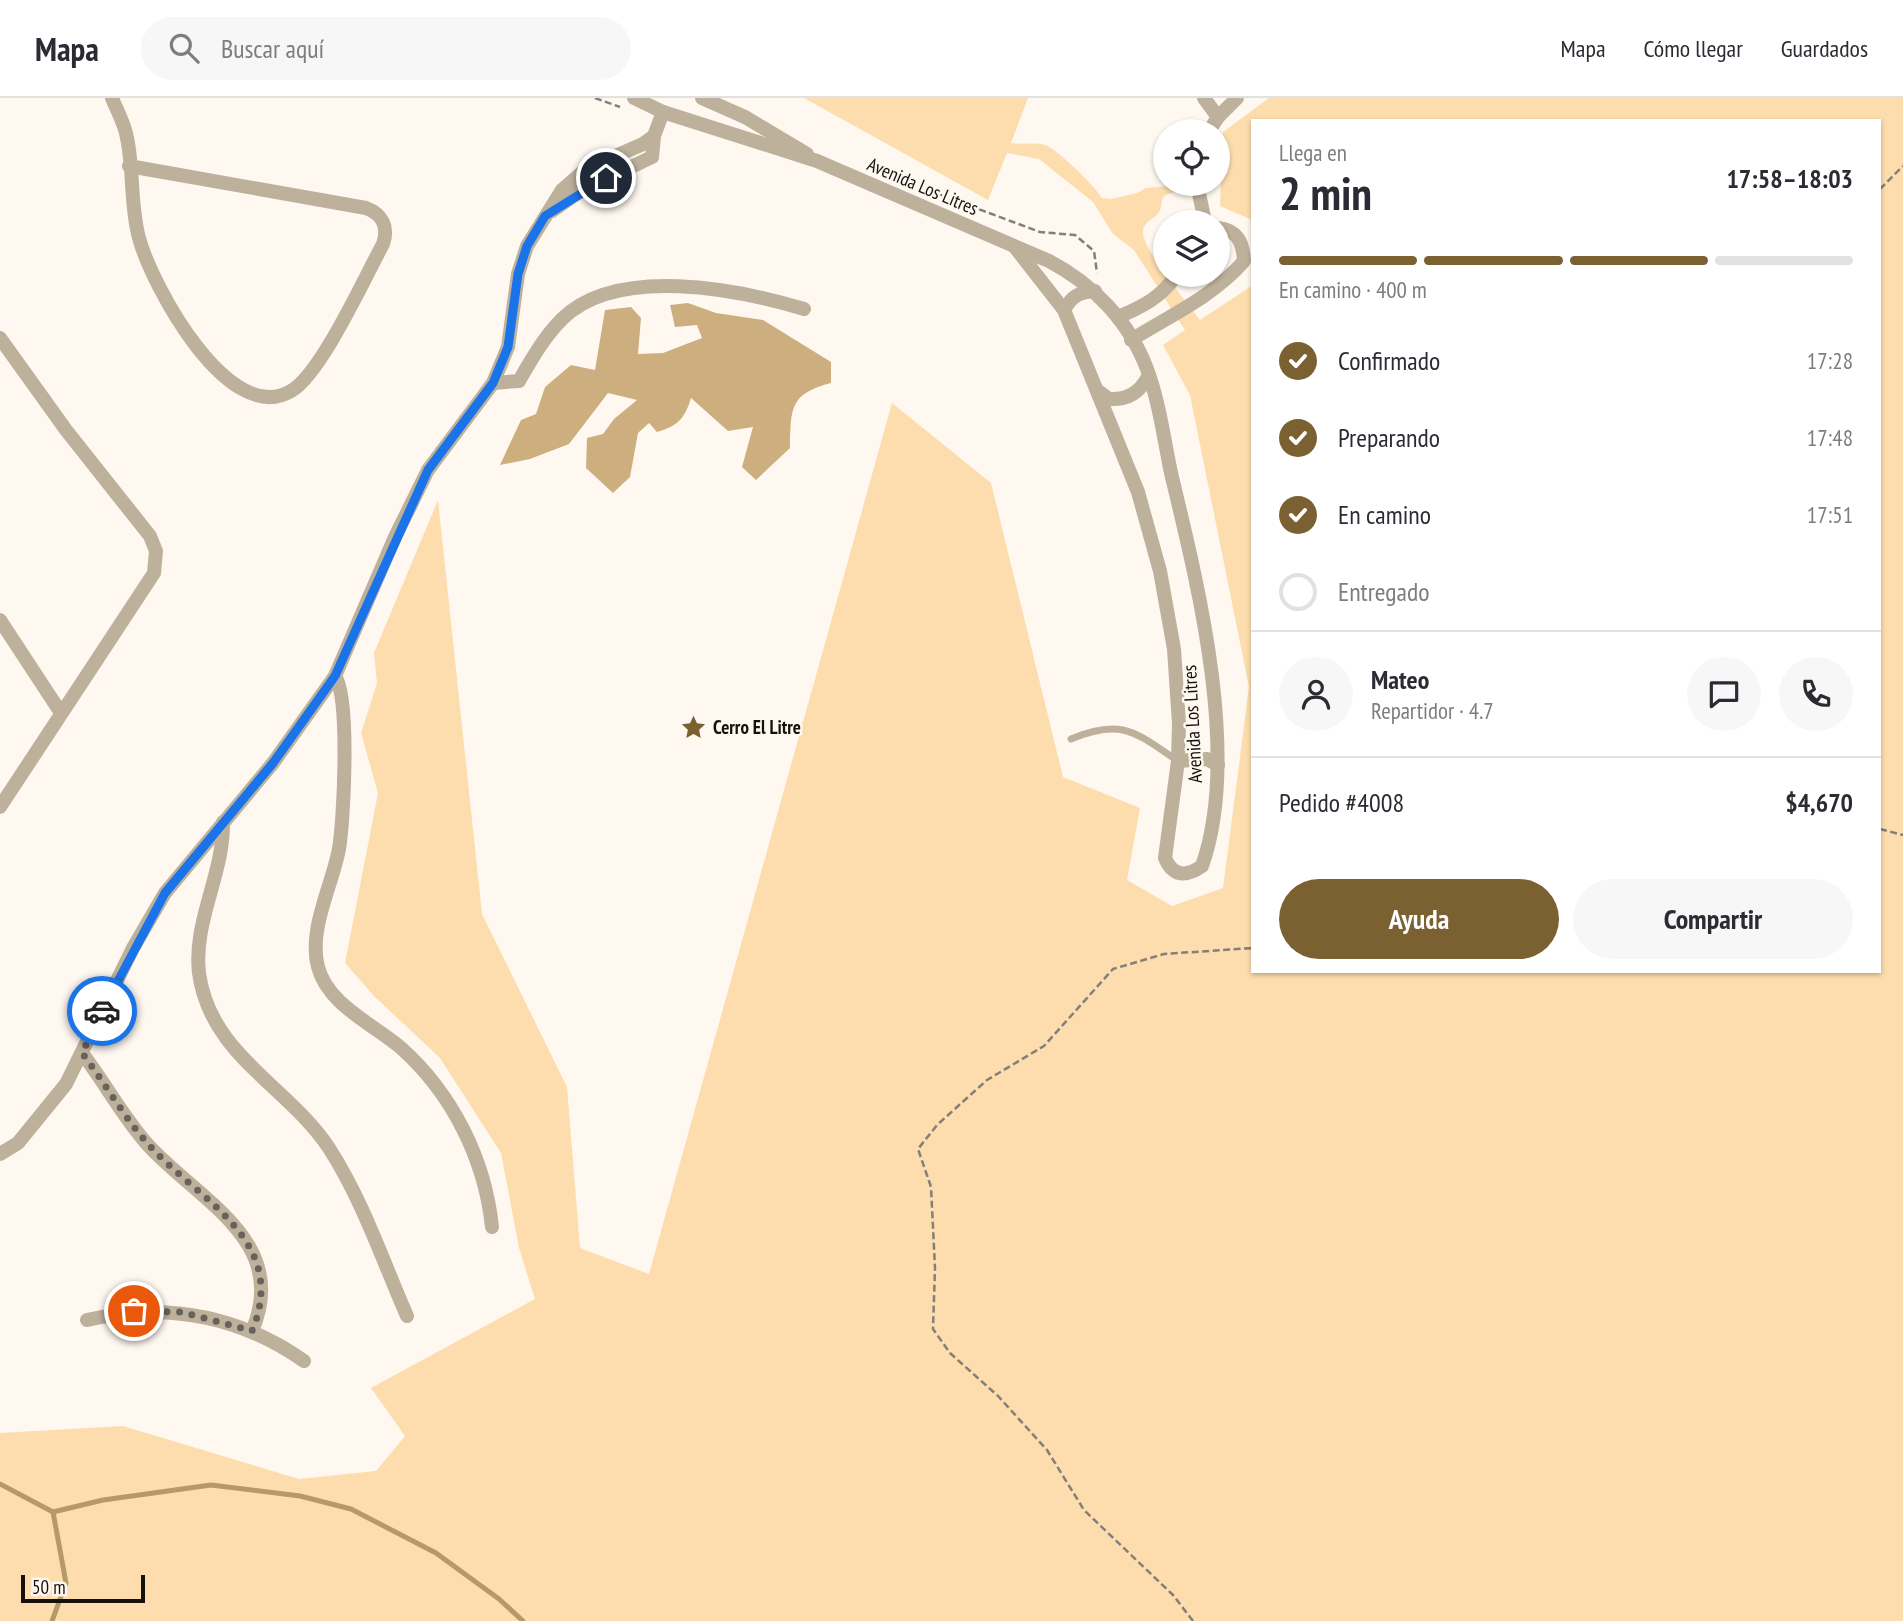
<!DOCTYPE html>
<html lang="es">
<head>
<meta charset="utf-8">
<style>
	body { margin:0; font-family:"PT Sans Narrow",sans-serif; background:#f7f7f7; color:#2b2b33; height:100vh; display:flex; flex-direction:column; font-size:26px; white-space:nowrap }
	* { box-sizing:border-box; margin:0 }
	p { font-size:23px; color:#7c7c81 }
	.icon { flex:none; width:38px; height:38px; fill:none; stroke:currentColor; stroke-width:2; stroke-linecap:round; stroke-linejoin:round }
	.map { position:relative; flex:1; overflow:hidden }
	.side { position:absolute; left:1251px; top:21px; width:630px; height:854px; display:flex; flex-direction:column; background:#fff; border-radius:0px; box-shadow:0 2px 5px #0004 }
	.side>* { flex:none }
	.buttons { position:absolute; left:1153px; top:21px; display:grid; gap:14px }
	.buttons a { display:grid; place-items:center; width:77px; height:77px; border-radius:50%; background:#fff; box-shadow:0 2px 5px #0004; font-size:35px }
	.scale { position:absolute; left:21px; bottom:18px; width:124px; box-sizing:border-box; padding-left:7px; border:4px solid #16120b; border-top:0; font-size:19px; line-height:24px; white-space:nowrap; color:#16120b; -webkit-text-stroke:5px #fef8f0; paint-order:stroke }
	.pin { position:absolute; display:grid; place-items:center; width:60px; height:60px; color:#fff; margin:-30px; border:4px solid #fff; border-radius:50%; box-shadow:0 2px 7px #0007 }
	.courier { position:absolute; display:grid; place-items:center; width:70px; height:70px; margin:-35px; border:5px solid #1a73e8; border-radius:50%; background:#fff; color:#222; box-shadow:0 2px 9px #0007 }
	.overview em { font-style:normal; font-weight:700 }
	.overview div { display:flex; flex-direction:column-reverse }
	.overview { display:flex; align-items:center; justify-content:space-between; height:119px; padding:0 28px }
	h1 { font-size:46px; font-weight:700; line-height:52px }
	.bar { display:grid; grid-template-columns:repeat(4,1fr); gap:10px 7px; align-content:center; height:84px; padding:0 28px }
	.bar i { height:9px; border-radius:5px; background:#e1e1e2 }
	.bar .active { background:#7b6032 }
	.bar p { grid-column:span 4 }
	.line { display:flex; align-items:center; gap:18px; padding:0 28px; border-top:2px solid #e1e1e2 }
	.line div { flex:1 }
	.round { display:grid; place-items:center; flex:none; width:74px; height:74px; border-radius:37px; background:#f7f7f7 }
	ol { padding:0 28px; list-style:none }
	li { display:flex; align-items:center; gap:21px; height:77px }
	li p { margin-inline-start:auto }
	li .icon { padding:7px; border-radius:50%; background:#7b6032; color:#fff; stroke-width:4 }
	li:last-child { color:#7c7c81 }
	li i { width:38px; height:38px; border:4px solid #e1e1e2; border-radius:50% }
	.primary-button { display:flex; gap:14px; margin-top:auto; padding:14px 28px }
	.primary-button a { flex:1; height:80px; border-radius:42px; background:#7b6032; color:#fff; font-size:28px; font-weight:700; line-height:80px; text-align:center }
	.primary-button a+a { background:#f7f7f7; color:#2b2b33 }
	header { display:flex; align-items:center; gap:42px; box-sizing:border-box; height:98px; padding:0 35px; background:#fff; border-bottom:2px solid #e1e1e2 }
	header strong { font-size:33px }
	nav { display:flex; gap:38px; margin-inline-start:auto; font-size:24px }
	.search { width:490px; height:63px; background:#f7f7f7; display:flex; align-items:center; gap:18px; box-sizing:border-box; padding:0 24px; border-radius:38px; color:#7c7c81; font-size:26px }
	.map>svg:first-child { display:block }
	.green { fill:#fdddad }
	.forest { fill:#cdaf7f }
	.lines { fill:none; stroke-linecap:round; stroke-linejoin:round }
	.stream { stroke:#b69969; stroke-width:5 }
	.path { stroke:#847f78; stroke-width:2.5; stroke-dasharray:7 3.5; stroke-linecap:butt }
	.service { stroke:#beb19c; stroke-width:7 }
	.minor { stroke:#beb19c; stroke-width:14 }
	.done { stroke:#67625b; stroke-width:7; stroke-dasharray:0 12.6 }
	.route { stroke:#1a73e8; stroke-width:9 }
	.labels { text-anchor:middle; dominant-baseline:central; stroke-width:5; stroke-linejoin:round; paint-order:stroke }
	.street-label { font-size:19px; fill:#16120b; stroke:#fef8f0 }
	.poi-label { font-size:19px; font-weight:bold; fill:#16120b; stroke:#fef8f0; text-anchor:start }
</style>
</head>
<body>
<header>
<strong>Mapa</strong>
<div class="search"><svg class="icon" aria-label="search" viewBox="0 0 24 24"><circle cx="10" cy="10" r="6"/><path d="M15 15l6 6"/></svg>Buscar aquí</div>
<nav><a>Mapa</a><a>Cómo llegar</a><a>Guardados</a></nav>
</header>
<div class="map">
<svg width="1903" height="1523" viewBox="0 0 1903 1523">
	<rect width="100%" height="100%" fill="#fef8f0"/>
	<!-- green -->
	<path class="green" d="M804 0H1028L1011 45C1022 47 1034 44 1045 47 1056 50 1096 89 1102 100L1111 101 1137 95 1146 90 1193 86 1164 98C1161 103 1162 109 1159 114 1154 122 1143 123 1143 135 1143 151 1188 206 1200 222L1253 187V873H1880V23H1253V127L1250 121 1220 108 1221 78H1218V70L1221 68 1223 34 1269 0H1903V1523H0V1335L123 1328 299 1381 376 1373 405 1338 371 1290 535 1201 519 1150 501 1055 440 960 374 898 345 865 378 695 361 635 377 585 374 555 438 402 482 816 567 989 580 1150 649 1176 892 305 991 385 1063 679 1140 710 1127 782 1172 808 1223 790 1249 589 1190 297 1163 247 1185 232 1134 152 1113 136 1093 104 1039 61 1007 55 988 102Z"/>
	<!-- forest -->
	<path class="forest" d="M688 205 716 215 763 222 831 264V285C789 296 791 311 790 350L756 382 742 369 753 329 728 333 691 300C685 320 678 328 657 334L649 325 638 335 630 379 613 395 586 370 587 340 603 336 614 321 637 302 608 295 569 346 530 361 500 367 521 322 536 316 545 289 571 267 595 272 605 212 631 209 641 220 638 256 663 255 702 240 697 227 675 229 670 207Z"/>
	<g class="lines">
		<!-- stream -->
		<g class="stream">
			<path d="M0 1386 53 1414 66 1485 52 1523"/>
			<path d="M53 1414 103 1402 211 1387 300 1398 351 1411 436 1455 499 1501 523 1523"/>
		</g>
		<!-- path -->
		<g class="path">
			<path d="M595 0 620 9"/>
			<path d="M1880 91 1903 68"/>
			<path d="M930 93 1040 134 1075 137 1094 153 1097 175"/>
			<path d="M1880 731 1903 737"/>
			<path d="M1193 1523 1173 1497 1084 1412 1047 1352 998 1298 950 1255 933 1231 935 1170 931 1089 918 1051 937 1027 987 982 1044 948 1113 871 1164 856 1253 850"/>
		</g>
		<!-- service -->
		<path class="service" d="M1071 641C1122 620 1135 634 1178 663"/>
		<!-- minor -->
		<g class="minor">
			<path d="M112 0C117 13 125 26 127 40 134 73 130 107 139 140 152 188 229 330 291 293 321 276 365 179 383 146 389 129 382 116 366 110L129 68"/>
			<path d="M634 0 663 14 817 63 1049 163C1093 186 1129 223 1147 271 1159 303 1164 341 1171 375 1198 487 1241 658 1202 768 1186 779 1173 779 1165 760L1178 663 1179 626 1174 551 1160 473 1138 394 1064 212 1014 148"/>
			<path d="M702 0 745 19 807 56"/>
			<path d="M1204 0 1218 19"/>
			<path d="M1209 33 1218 19 1237 0"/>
			<path d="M1197 86 1205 124"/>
			<path d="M552 113 579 94 652 59 654 38 663 14"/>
			<path d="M1064 212C1072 198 1079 194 1095 193"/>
			<path d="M1118 219C1142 209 1162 199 1176 177"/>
			<path d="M0 240 66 332 150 438 156 453 154 475 0 709"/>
			<path d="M1131 242C1169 218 1214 198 1244 163 1243 145 1238 132 1218 130"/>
			<path d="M493 285 519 283C531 262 544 239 562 221 617 167 737 191 804 211"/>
			<path d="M1097 292 1109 301C1129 302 1140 294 1149 277"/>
			<path d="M0 522 61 615"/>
			<path d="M335 578C350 599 344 721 339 751 332 788 308 832 318 869 328 907 373 926 400 949 452 995 485 1061 492 1129"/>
			<path d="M1178 663 1207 661 1218 667"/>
			<path d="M223 724C224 776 193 823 199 875 210 957 288 988 329 1050 363 1103 382 1161 407 1218"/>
			<path d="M82 955C105 985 123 1019 148 1047 198 1102 291 1143 252 1233"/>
			<path d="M0 1056 18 1045 66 986 133 850 165 795 273 665 335 578 395 439 428 372 493 285 508 249 518 176 527 148 562 92 586 71 643 46 654 38"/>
			<path d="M87 1222C165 1204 238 1217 304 1263"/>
		</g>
	</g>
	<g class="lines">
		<!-- done -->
		<path class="done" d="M102 913 82 955C105 985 123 1018 149 1047 199 1103 290 1142 252 1233L182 1214 134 1213"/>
		<!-- route -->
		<path class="route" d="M102 913 165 795 273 665 335 578 428 372 493 285 508 249 518 176 527 148 545 118 606 80"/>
	</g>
	<!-- icons -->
	<defs>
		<symbol id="sight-bare" viewBox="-9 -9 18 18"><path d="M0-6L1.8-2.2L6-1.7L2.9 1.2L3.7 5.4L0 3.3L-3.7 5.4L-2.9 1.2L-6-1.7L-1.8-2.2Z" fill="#7b6032" stroke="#fef8f0" stroke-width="2.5" paint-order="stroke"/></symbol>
	</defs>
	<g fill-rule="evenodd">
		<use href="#sight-bare" x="676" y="612" width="35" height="35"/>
	</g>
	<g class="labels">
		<!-- street labels -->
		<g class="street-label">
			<text transform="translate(923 88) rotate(23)">Avenida Los Litres</text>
			<text transform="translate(1192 626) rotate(-93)">Avenida Los Litres</text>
		</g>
		<!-- poi labels -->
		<g class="poi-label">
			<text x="713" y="629">Cerro El Litre</text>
		</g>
	</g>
</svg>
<div class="buttons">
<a><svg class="icon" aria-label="locate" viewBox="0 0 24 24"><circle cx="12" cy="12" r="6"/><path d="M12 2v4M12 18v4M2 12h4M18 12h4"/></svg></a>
<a><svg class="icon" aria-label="layers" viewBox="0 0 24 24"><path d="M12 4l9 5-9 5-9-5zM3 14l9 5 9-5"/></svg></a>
</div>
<div class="scale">50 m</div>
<div class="pin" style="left:134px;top:1213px;background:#ea580c"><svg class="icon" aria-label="bag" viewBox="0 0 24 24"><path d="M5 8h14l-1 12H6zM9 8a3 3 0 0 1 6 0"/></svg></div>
<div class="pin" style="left:606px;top:80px;background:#1f2937"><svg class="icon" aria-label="home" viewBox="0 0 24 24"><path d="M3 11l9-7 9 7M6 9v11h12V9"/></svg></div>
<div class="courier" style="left:102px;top:913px"><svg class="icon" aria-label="car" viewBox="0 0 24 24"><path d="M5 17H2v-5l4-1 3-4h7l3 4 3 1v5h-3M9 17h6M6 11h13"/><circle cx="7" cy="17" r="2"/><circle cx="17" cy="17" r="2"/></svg></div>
<section class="side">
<div class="overview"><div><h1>2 min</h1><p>Llega en</p></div><em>17:58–18:03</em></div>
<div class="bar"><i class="active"></i><i class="active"></i><i class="active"></i><i></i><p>En camino · 400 m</p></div>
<ol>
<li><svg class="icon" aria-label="check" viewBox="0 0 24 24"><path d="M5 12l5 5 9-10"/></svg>Confirmado<p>17:28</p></li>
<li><svg class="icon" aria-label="check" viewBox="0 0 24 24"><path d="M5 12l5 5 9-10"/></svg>Preparando<p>17:48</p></li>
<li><svg class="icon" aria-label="check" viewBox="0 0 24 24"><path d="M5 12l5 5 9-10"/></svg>En camino<p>17:51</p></li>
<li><i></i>Entregado</li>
</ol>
<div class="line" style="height:126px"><a class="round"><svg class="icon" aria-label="person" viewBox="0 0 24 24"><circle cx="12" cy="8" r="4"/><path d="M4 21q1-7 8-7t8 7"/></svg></a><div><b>Mateo</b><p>Repartidor · 4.7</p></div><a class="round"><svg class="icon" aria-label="chat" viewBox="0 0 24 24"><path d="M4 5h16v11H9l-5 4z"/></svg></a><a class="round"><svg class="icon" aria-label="phone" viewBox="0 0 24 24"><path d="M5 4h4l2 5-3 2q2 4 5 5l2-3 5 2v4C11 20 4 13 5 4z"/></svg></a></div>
<div class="line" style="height:91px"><div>Pedido #4008</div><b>$4,670</b></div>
<div class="primary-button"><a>Ayuda</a><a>Compartir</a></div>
</section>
</div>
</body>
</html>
